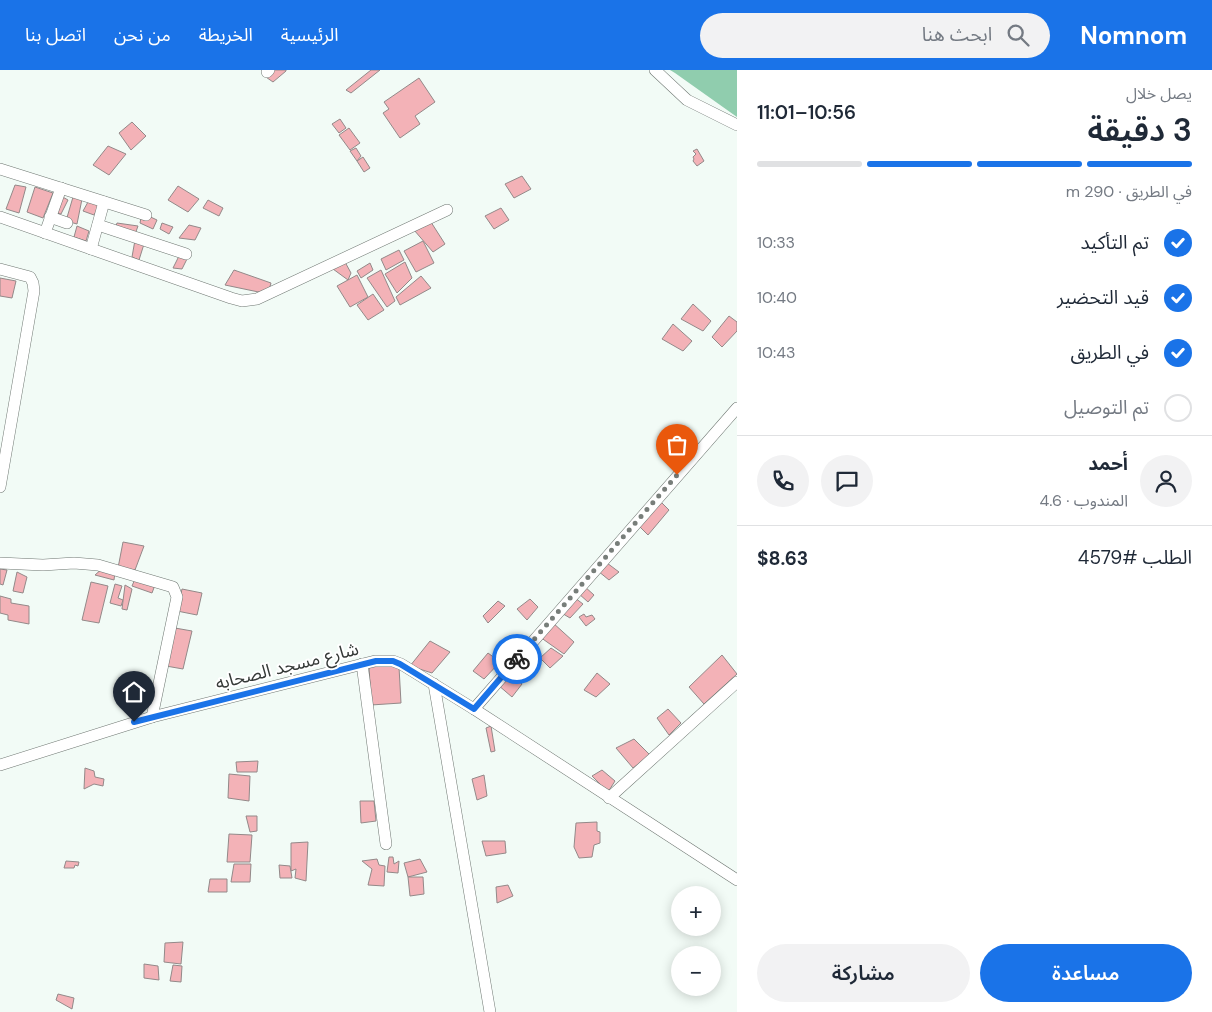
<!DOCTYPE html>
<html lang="ar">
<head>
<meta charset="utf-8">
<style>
	body { margin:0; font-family:"DM Sans","Noto Sans Arabic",sans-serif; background:#f2f2f3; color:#1f2937; direction:rtl; height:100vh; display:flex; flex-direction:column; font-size:19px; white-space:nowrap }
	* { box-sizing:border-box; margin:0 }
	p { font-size:16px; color:#747a83 }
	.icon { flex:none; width:28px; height:28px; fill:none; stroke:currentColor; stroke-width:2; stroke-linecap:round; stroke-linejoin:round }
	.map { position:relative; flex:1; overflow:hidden; direction:ltr }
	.side { display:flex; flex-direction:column; background:#fff; width:475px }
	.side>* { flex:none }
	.fabs { position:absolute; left:671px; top:816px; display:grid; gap:10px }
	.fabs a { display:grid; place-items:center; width:50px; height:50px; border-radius:50%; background:#fff; box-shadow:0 2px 12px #0003; font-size:25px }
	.pin { position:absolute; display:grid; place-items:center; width:42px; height:42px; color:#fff; margin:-51px -21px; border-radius:50% 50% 50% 0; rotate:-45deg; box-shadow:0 0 5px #0007 }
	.pin .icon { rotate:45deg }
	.courier { position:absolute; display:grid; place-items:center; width:50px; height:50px; margin:-25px; border:4px solid #1a73e8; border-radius:50%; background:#fff; color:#222; box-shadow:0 1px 6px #0007 }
	.head em { font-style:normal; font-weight:600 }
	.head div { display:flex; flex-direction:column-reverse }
	.head { display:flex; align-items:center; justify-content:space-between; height:85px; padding:0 20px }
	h1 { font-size:32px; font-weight:600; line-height:38px }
	.bar { display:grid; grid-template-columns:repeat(4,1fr); gap:8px 5px; align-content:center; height:60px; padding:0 20px }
	.bar i { height:6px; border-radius:4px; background:#e0e1e3 }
	.bar .active { background:#1a73e8 }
	.bar p { grid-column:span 4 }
	.line { display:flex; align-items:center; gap:12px; padding:0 20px; border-top:1px solid #e0e1e3 }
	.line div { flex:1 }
	.round { display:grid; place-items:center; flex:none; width:52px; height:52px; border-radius:26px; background:#f2f2f3 }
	ol { padding:0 20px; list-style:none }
	li { display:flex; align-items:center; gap:15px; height:55px }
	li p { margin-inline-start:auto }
	li .icon { padding:5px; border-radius:50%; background:#1a73e8; color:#fff; stroke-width:4 }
	li:last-child { color:#747a83 }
	li i { width:28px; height:28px; border:2px solid #e0e1e3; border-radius:50% }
	.primary-button { display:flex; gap:10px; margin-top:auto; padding:10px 20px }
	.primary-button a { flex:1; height:58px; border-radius:30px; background:#1a73e8; color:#fff; font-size:20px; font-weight:600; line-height:58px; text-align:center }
	.primary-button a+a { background:#f2f2f3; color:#1f2937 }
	header { display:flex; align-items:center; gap:30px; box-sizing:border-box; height:70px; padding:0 25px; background:#1a73e8; color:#fff }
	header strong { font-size:24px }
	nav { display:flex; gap:28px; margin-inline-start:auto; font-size:18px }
	.search { width:350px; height:45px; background:#f2f2f3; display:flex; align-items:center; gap:12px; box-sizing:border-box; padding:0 18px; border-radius:28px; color:#747a83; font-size:19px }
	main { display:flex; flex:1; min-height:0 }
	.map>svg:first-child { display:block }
	.water { fill:#90cdae }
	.building { fill:#f3b2b7; stroke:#938989 }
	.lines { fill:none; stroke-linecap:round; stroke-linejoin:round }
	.minor-casing { stroke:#6f7772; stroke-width:12 }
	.minor { stroke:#fff; stroke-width:11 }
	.done { stroke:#787e7a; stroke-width:5; stroke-dasharray:0 9 }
	.route { stroke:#1a73e8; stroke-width:6 }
	.labels { text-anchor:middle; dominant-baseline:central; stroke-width:4; stroke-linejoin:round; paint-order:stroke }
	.street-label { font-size:18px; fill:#363a38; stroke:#fff }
</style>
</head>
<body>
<header>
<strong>Nomnom</strong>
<div class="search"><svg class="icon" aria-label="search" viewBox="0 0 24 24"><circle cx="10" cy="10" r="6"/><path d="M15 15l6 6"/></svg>ابحث هنا</div>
<nav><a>الرئيسية</a><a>الخريطة</a><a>من نحن</a><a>اتصل بنا</a></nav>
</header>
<main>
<section class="side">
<div class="head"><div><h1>3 دقيقة</h1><p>يصل خلال</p></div><em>10:56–11:01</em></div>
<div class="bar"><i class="active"></i><i class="active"></i><i class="active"></i><i></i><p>في الطريق · 290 m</p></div>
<ol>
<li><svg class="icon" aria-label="check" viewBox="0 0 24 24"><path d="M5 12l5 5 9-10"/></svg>تم التأكيد<p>10:33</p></li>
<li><svg class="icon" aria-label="check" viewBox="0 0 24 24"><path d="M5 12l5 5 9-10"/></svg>قيد التحضير<p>10:40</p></li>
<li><svg class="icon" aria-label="check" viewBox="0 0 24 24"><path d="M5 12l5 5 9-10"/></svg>في الطريق<p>10:43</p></li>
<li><i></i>تم التوصيل</li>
</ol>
<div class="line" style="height:90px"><a class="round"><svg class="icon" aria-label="person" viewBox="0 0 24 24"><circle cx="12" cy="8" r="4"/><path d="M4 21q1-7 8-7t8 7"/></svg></a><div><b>أحمد</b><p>المندوب · 4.6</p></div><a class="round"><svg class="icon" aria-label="chat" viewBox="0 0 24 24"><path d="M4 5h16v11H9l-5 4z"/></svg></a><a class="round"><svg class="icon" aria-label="phone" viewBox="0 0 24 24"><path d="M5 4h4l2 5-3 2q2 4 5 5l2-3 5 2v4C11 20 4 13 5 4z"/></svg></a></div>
<div class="line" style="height:65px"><div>الطلب #4579</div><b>$8.63</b></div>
<div class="primary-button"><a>مساعدة</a><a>مشاركة</a></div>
</section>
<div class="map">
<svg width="737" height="942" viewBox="0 0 737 942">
	<rect width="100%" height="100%" fill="#f2fbf6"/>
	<!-- water -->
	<path class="water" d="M670 0H737V47L675 3Z"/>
	<!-- building -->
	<g class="building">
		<path d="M270 0H286V1L273 12 263 5Z"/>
		<path d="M371 0H380L351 23 346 20Z"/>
		<path d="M419 8 435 32 415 46 420 54 400 68 383 43 389 39 384 32Z"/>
		<path d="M340 49 346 58 339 63 332 54Z"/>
		<path d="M132 52 146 66 131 80 119 63Z"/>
		<path d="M349 58 360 73 350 80 339 65Z"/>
		<path d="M108 76 126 84 109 105 93 95Z"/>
		<path d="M356 78 361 86 357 91 350 81Z"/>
		<path d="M697 79 704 91 697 96 693 91 694 89 693 87 696 84 693 81Z"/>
		<path d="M363 87 370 98 364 102 357 91Z"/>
		<path d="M522 106 531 119 514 128 505 114Z"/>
		<path d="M15 115 26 117 19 143 6 139Z"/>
		<path d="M178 116 199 129 188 142 168 130Z"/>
		<path d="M35 117 53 123 43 148 27 142Z"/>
		<path d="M61 126 68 130 61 144 52 142Z"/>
		<path d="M73 127 82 129 77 154 66 151Z"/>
		<path d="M208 130 223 138 219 146 203 138Z"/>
		<path d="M88 132 100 134 94 145 83 141Z"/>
		<path d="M501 138 509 150 494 159 485 146Z"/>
		<path d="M142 143 157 150 153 159 140 153Z"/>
		<path d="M429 149 445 174 433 182 414 160Z"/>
		<path d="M117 153 138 156 134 167 115 159Z"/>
		<path d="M162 153 173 157 169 164 160 159Z"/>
		<path d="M189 155 201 158 195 170 179 168Z"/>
		<path d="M77 156 89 161 86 171 74 167Z"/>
		<path d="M135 170 144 174 139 190 132 187Z"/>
		<path d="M423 171 434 193 416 202 404 181Z"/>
		<path d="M399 180 404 190 386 200 381 189Z"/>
		<path d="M179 186 188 187 182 199 173 198Z"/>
		<path d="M345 192 351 203 348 210 333 199Z"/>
		<path d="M405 192 412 208 397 223 385 204Z"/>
		<path d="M370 193 373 200 361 208 357 201Z"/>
		<path d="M234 200 271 213 268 224 225 215Z"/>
		<path d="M381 200 395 231 387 237 367 208Z"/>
		<path d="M357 205 368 227 350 237 337 216Z"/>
		<path d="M421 206 431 218 400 235 396 227Z"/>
		<path d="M0 208 16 211 12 228 0 226Z"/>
		<path d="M373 224 384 240 368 250 357 235Z"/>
		<path d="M693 234 711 251 703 261 681 249Z"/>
		<path d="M729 246 737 252V261L722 277 712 267Z"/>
		<path d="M673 254 692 271 683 281 662 269Z"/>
		<path d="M658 429 669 440 648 465 637 454Z"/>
		<path d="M123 472 144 476 135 500 118 498Z"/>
		<path d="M607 493 619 502 609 510 598 501Z"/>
		<path d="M103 498 115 502 114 510 95 505Z"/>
		<path d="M0 499 7 500 3 515 0 514Z"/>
		<path d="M17 502 27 507 23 523 13 521Z"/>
		<path d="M135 509 155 515 152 523 132 516Z"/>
		<path d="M91 512 108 516 99 553 82 550Z"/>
		<path d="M115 514 122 516 118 528 123 530 121 536 110 533Z"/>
		<path d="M125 515 132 519 127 540 122 539Z"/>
		<path d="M584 516 594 525 588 532 578 523Z"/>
		<path d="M182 519 202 523 197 545 177 541Z"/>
		<path d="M0 526 11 529V533L29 536V554L8 550V545L0 543Z"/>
		<path d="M575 528 583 534 570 548 560 542Z"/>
		<path d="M530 529 538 537 527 550 517 539Z"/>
		<path d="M498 531 505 536 488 553 483 546Z"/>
		<path d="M584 544 586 547 592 545 595 549 586 556 579 547Z"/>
		<path d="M552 552 574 572 564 584 540 567Z"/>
		<path d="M175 558 192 561 183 599 166 596Z"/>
		<path d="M430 571 450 582 432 603 410 596Z"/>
		<path d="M551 578 563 586 550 598 540 588Z"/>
		<path d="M529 579 539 590 531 602 518 591Z"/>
		<path d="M488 583 500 592 484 609 473 601Z"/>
		<path d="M722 585 737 604 704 634 689 617Z"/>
		<path d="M369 595 399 597 401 633 371 635Z"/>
		<path d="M509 602 522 614 512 627 498 615Z"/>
		<path d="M597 603 610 614 596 627 584 620Z"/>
		<path d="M668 639 681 653 669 665 657 648Z"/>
		<path d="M491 656 495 681 491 682 486 658Z"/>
		<path d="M634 669 650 685 633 698 616 678Z"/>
		<path d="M258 691 257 702H237L236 692Z"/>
		<path d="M85 698 94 701 95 707 104 709 103 716 94 714 84 719Z"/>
		<path d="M602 700 615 711 608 722 592 706Z"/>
		<path d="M229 704 250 706 249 731 228 728Z"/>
		<path d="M484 705 487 726 477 730 472 709Z"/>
		<path d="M360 731H374L376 751 361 753Z"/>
		<path d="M246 746H257V761L250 762Z"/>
		<path d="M597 752V761L600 762V773L594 775 592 787 579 788 574 777 576 753Z"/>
		<path d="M229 764 252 765 250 792H227Z"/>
		<path d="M482 771H505L506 783 486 786Z"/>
		<path d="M308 772 306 811 295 808 296 799 291 801V773Z"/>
		<path d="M389 787H393L394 794 399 791 398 803 387 802Z"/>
		<path d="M377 789 379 795 385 796 384 816 368 815 372 799 362 791Z"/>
		<path d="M420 789 427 802 408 807 404 793Z"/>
		<path d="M66 791 79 792 78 796 75 795 74 798H64Z"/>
		<path d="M234 794H251L250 812H231Z"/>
		<path d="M279 795 290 796 292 808H280Z"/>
		<path d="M408 807H423L424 824 410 826Z"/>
		<path d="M210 809H227V822H208Z"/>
		<path d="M508 815 513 826 497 833 496 817Z"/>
		<path d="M183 872 181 894 164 892 165 873Z"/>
		<path d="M144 894 158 896 159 910 144 908Z"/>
		<path d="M173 895 182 896 181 912 170 911Z"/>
		<path d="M58 924 74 928 72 939 56 930Z"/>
	</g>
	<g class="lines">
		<defs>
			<g id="minor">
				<path d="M655 0 687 30 737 55"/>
				<path d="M267 2 269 0"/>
				<path d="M0 99 146 145"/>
				<path d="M0 147 231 228 242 231 257 229 447 140"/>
				<path d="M50 147 67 153"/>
				<path d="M98 155 186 184"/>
				<path d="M45 163 61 118"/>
				<path d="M91 179 104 132"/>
				<path d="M0 199 30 207 33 213 34 221 0 417"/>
				<path d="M0 493 43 495 74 493 98 495 173 517 177 527 152 647"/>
				<path d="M362 594 386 774"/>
				<path d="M434 614 490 942"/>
				<path d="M474 639 737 338"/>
				<path d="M0 695 152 647 375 591H393L401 594 474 639 737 810"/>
				<path d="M609 728 737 612"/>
			</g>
		</defs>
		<!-- minor casing -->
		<use href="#minor" class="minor-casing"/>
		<!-- minor -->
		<use href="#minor" class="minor"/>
	</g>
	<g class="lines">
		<!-- done -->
		<path class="done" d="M517 589 677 405"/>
		<!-- route -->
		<path class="route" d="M134 652 376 591H393L400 594 474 639 517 589"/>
	</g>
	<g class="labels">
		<!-- street labels -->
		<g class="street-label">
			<text transform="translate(287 596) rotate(-14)">شارع مسجد الصحابه</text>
		</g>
	</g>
</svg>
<div class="fabs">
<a>+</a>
<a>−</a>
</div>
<div class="pin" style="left:677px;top:405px;background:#ea580c"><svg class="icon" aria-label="bag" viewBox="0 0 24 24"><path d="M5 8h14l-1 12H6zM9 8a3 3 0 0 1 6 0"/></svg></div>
<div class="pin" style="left:134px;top:652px;background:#1f2937"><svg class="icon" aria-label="home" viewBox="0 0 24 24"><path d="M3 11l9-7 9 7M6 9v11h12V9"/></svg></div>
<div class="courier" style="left:517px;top:589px"><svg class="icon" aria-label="bike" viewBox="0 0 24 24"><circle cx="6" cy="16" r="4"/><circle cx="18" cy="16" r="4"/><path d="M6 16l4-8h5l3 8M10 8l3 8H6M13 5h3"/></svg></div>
</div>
</main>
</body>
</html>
